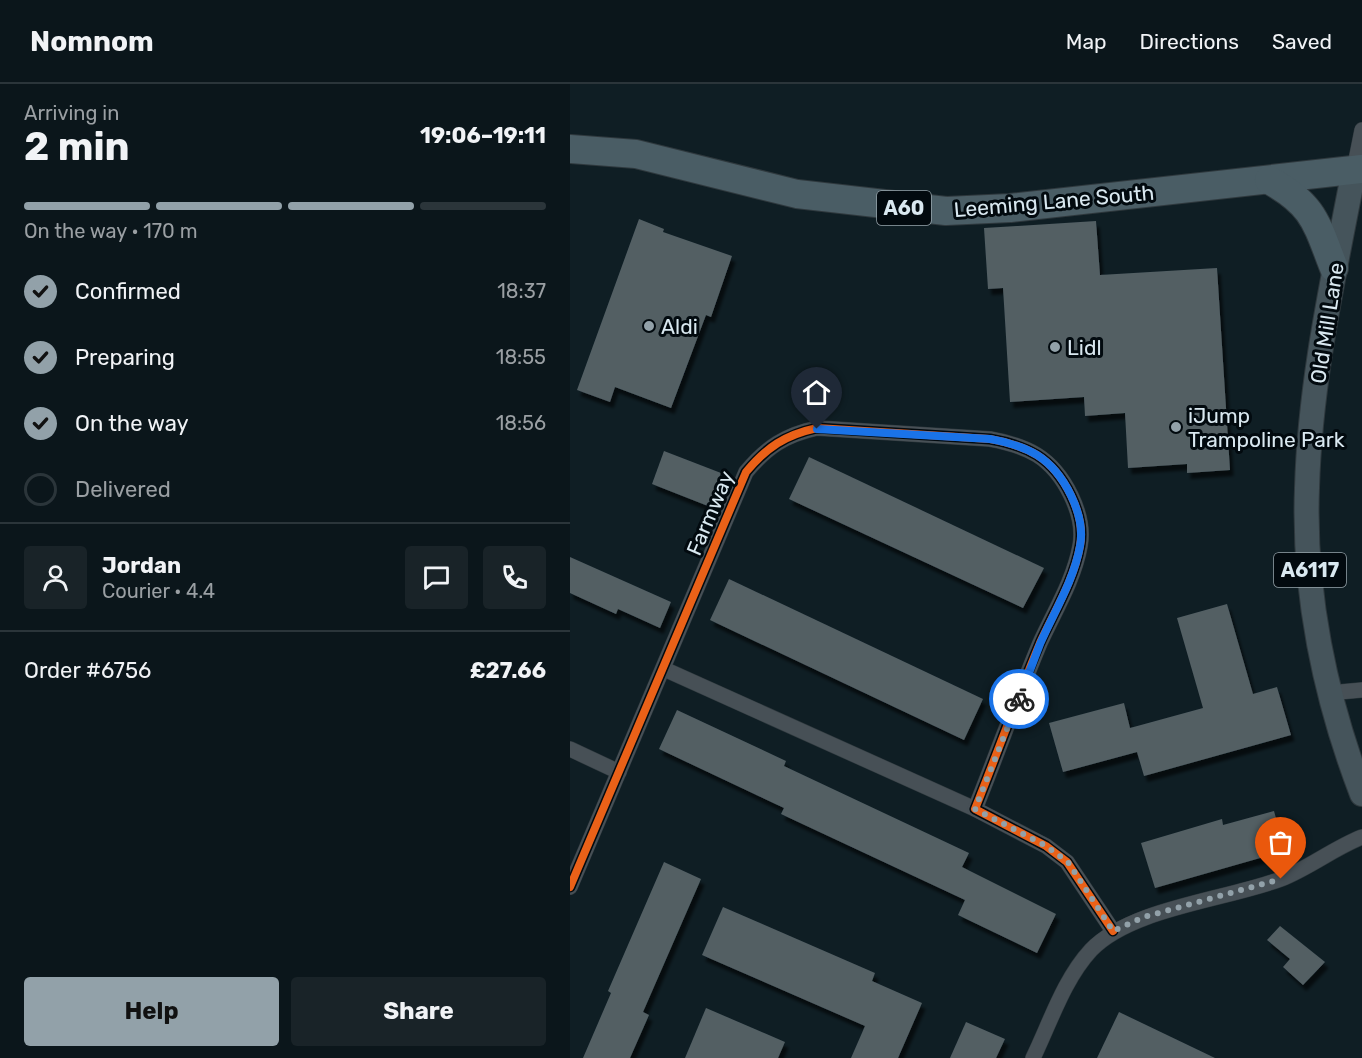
<!DOCTYPE html>
<html lang="en">
<head>
<meta charset="utf-8">
<style>
	body { margin:0; font-family:Rubik,sans-serif; background:#192328; color:#f1f3f6; height:100vh; display:flex; flex-direction:column; font-size:22px; white-space:nowrap }
	* { box-sizing:border-box; margin:0 }
	p { font-size:20px; color:#9a9fa3 }
	.icon { flex:none; width:33px; height:33px; fill:none; stroke:currentColor; stroke-width:2; stroke-linecap:round; stroke-linejoin:round }
	.map { position:relative; flex:1; overflow:hidden }
	.side { display:flex; flex-direction:column; background:#0b161b; width:570px }
	.side>* { flex:none }
	.pin { position:absolute; display:grid; place-items:center; width:51px; height:51px; color:#fff; margin:-62px -26px; border-radius:50% 50% 50% 0; rotate:-45deg; box-shadow:0 0 6px #0007 }
	.pin .icon { rotate:45deg }
	.courier { position:absolute; display:grid; place-items:center; width:60px; height:60px; margin:-30px; border:4px solid #1a73e8; border-radius:50%; background:#fff; color:#222; box-shadow:0 2px 8px #0007 }
	.overview em { font-style:normal; font-weight:700 }
	.overview div { display:flex; flex-direction:column-reverse }
	.overview { display:flex; align-items:center; justify-content:space-between; height:102px; padding:0 24px }
	h1 { font-size:39px; font-weight:700; line-height:45px }
	.bar { display:grid; grid-template-columns:repeat(4,1fr); gap:9px 6px; align-content:center; height:72px; padding:0 24px }
	.bar i { height:8px; border-radius:4px; background:#2b353a }
	.bar .active { background:#92a1a9 }
	.bar p { grid-column:span 4 }
	.line { display:flex; align-items:center; gap:15px; padding:0 24px; border-top:2px solid #2b353a }
	.line div { flex:1 }
	.round { display:grid; place-items:center; flex:none; width:63px; height:63px; border-radius:6px; background:#192328 }
	ol { padding:0 24px; list-style:none }
	li { display:flex; align-items:center; gap:18px; height:66px }
	li p { margin-inline-start:auto }
	li .icon { padding:6px; border-radius:50%; background:#92a1a9; color:#111; stroke-width:4 }
	li:last-child { color:#9a9fa3 }
	li i { width:33px; height:33px; border:3px solid #2b353a; border-radius:50% }
	.action { display:flex; gap:12px; margin-top:auto; padding:12px 24px }
	.action a { flex:1; height:69px; border-radius:6px; background:#92a1a9; color:#111; font-size:24px; font-weight:700; line-height:69px; text-align:center }
	.action a+a { background:#192328; color:#f1f3f6 }
	header { display:flex; align-items:center; gap:36px; box-sizing:border-box; height:84px; padding:0 30px; background:#0b161b; border-bottom:2px solid #2b353a }
	header strong { font-size:28px }
	nav { display:flex; gap:33px; margin-inline-start:auto; font-size:21px }
	main { display:flex; flex:1; min-height:0 }
	.map>svg:first-child { display:block }
	.building { fill:#525f64; filter:url(#shadow) }
	.lines { fill:none; stroke-linecap:round; stroke-linejoin:round }
	.street-casing { stroke:#2f393e; stroke-width:16 }
	.primary-casing { stroke:#2f393e; stroke-width:26 }
	.highway-casing { stroke:#2f393e; stroke-width:30 }
	.street { stroke:#475056; stroke-width:15 }
	.primary { stroke:#45545b; stroke-width:24 }
	.highway { stroke:#4a5d65; stroke-width:28 }
	.cycleway-casing { stroke:#020a0f; stroke-width:11 }
	.cycleway { stroke:#ea6118; stroke-width:8 }
	.done { stroke:#92a1a9; stroke-width:6; stroke-dasharray:0 10.8 }
	.route { stroke:#1a73e8; stroke-width:8 }
	.poi-dot { fill:#92a1a9; stroke:#020a0f; stroke-width:2 }
	.labels { text-anchor:middle; dominant-baseline:central; stroke-width:6; stroke-linejoin:round; paint-order:stroke }
	.shield { fill:#020a0f; stroke:#98a5ac; stroke-width:1.5 }
	.shield-label { font-size:20px; font-weight:bold; fill:#d9e8f0 }
	.street-label { font-size:21px; fill:#d9e8f0; stroke:#020a0f }
	.poi-label { font-size:21px; fill:#d9e8f0; stroke:#020a0f; text-anchor:start }
</style>
</head>
<body>
<header>
<strong>Nomnom</strong>
<nav><a>Map</a><a>Directions</a><a>Saved</a></nav>
</header>
<main>
<section class="side">
<div class="overview"><div><h1>2 min</h1><p>Arriving in</p></div><em>19:06–19:11</em></div>
<div class="bar"><i class="active"></i><i class="active"></i><i class="active"></i><i></i><p>On the way · 170 m</p></div>
<ol>
<li><svg class="icon" aria-label="check" viewBox="0 0 24 24"><path d="M5 12l5 5 9-10"/></svg>Confirmed<p>18:37</p></li>
<li><svg class="icon" aria-label="check" viewBox="0 0 24 24"><path d="M5 12l5 5 9-10"/></svg>Preparing<p>18:55</p></li>
<li><svg class="icon" aria-label="check" viewBox="0 0 24 24"><path d="M5 12l5 5 9-10"/></svg>On the way<p>18:56</p></li>
<li><i></i>Delivered</li>
</ol>
<div class="line" style="height:108px"><a class="round"><svg class="icon" aria-label="person" viewBox="0 0 24 24"><circle cx="12" cy="8" r="4"/><path d="M4 21q1-7 8-7t8 7"/></svg></a><div><b>Jordan</b><p>Courier · 4.4</p></div><a class="round"><svg class="icon" aria-label="chat" viewBox="0 0 24 24"><path d="M4 5h16v11H9l-5 4z"/></svg></a><a class="round"><svg class="icon" aria-label="phone" viewBox="0 0 24 24"><path d="M5 4h4l2 5-3 2q2 4 5 5l2-3 5 2v4C11 20 4 13 5 4z"/></svg></a></div>
<div class="line" style="height:78px"><div>Order #6756</div><b>£27.66</b></div>
<div class="action"><a>Help</a><a>Share</a></div>
</section>
<div class="map">
<svg width="792" height="974" viewBox="0 0 792 974">
	<defs>
		<filter id="shadow"><feDropShadow dx="3.5" dy="6" stdDeviation="1.5" flood-color="#0009"/></filter>
	</defs>
	<rect width="100%" height="100%" fill="#0f1e24"/>
	<!-- building -->
	<g class="building">
		<path d="M69 135 94 145 93 148 162 172 141 233 136 231 101 324 45 303 40 318 7 306Z"/>
		<path d="M526 137 530 191 647 184 660 386 617 389V380L558 384 555 329 515 332 514 313 440 318 433 204 418 205 414 144Z"/>
		<path d="M94 367 151 389 138 422 82 400Z"/>
		<path d="M239 373 474 484 453 524 219 415Z"/>
		<path d="M0 473 101 518 90 544 48 525 46 530 0 509Z"/>
		<path d="M159 495 413 615 394 656 140 536Z"/>
		<path d="M657 520 683 610 707 603 721 651 574 692 567 668 493 688 479 639 554 619 560 644 633 624 607 534Z"/>
		<path d="M107 626 216 677 214 682 399 769 392 783 486 830 467 869 388 831 395 816 211 730 214 724 89 665Z"/>
		<path d="M704 727 715 767 585 804 571 759 652 735 653 741Z"/>
		<path d="M94 778 131 795 73 928 79 931 60 974H13L41 909 38 907Z"/>
		<path d="M153 823 305 889 302 897 352 919 328 974H281L295 942 132 871Z"/>
		<path d="M710 842 755 878 733 901 713 883 720 875 697 856Z"/>
		<path d="M136 924 215 958 208 974H115Z"/>
		<path d="M549 928 645 974H527Z"/>
		<path d="M396 938 435 955 426 974H380Z"/>
	</g>
	<g class="lines">
		<defs>
			<g id="street">
				<path d="M784 86 792 46"/>
				<path d="M94 585 405 725"/>
				<path d="M759 609 792 606"/>
				<path d="M0 665 49 688"/>
				<path d="M0 803 176 388C197 363 215 351 247 344L420 355C437 358 452 362 467 371 494 388 516 431 510 462 504 496 484 528 470 559 447 614 427 670 405 725L476 762 497 778 543 847"/>
				<path d="M463 974C480 939 494 895 521 866 561 824 655 816 711 795 739 784 764 764 792 753"/>
			</g>
			<path id="primary" d="M784 86C764 191 740 296 737 404 733 508 755 614 792 710"/>
			<g id="highway">
				<path d="M0 65 66 70 227 110 376 127 440 124 792 85"/>
				<path d="M699 96C744 121 746 138 764 184"/>
			</g>
		</defs>
		<!-- street casing -->
		<use href="#street" class="street-casing"/>
		<!-- primary casing -->
		<use href="#primary" class="primary-casing"/>
		<!-- highway casing -->
		<use href="#highway" class="highway-casing"/>
		<!-- street -->
		<use href="#street" class="street"/>
		<!-- primary -->
		<use href="#primary" class="primary"/>
		<!-- highway -->
		<use href="#highway" class="highway"/>
		<defs>
			<path id="cycleway" d="M0 803 176 388C197 363 215 351 247 344L420 355C437 358 452 362 467 371 494 388 516 431 510 462 504 496 484 528 470 559 447 614 427 670 405 725L476 762 497 778 543 847"/>
		</defs>
		<!-- cycleway casing -->
		<use href="#cycleway" class="cycleway-casing"/>
		<!-- cycleway -->
		<use href="#cycleway" class="cycleway"/>
	</g>
	<g class="lines">
		<!-- done -->
		<path class="done" d="M449 615 405 725 476 762 498 778 543 847 574 833 711 795"/>
		<!-- route -->
		<path class="route" d="M247 345 420 355C437 358 452 362 467 371 494 388 516 431 510 462 504 496 484 528 470 560 463 578 456 597 449 615"/>
	</g>
	<!-- markers -->
	<g class="poi-dot">
		<circle cx="79" cy="242" r="6"/>
		<circle cx="485" cy="263" r="6"/>
		<circle cx="606" cy="343" r="6"/>
	</g>
	<g class="labels">
		<!-- shield labels -->
		<g class="shield">
			<rect x="307" y="107" width="54" height="34" rx="4.5"/>
			<rect x="704" y="469" width="72" height="34" rx="4.5"/>
		</g>
		<g class="shield-label">
			<text x="334" y="124">A60</text>
			<text x="740" y="486">A6117</text>
		</g>
		<!-- street labels -->
		<g class="street-label">
			<text transform="translate(484 117) rotate(-5)">Leeming Lane South</text>
			<text transform="translate(757 239) rotate(-81)">Old Mill Lane</text>
			<text transform="translate(140 429) rotate(-67)">Farmway</text>
		</g>
		<!-- poi labels -->
		<g class="poi-label">
			<text x="91" y="242">Aldi</text>
			<text x="497" y="263">Lidl</text>
			<text x="618" y="331">iJump<tspan x="618" dy="24">Trampoline Park</tspan></text>
		</g>
	</g>
</svg>
<div class="pin" style="left:711px;top:795px;background:#ea580c"><svg class="icon" aria-label="bag" viewBox="0 0 24 24"><path d="M5 8h14l-1 12H6zM9 8a3 3 0 0 1 6 0"/></svg></div>
<div class="pin" style="left:247px;top:345px;background:#1f2937"><svg class="icon" aria-label="home" viewBox="0 0 24 24"><path d="M3 11l9-7 9 7M6 9v11h12V9"/></svg></div>
<div class="courier" style="left:449px;top:615px"><svg class="icon" aria-label="bike" viewBox="0 0 24 24"><circle cx="6" cy="16" r="4"/><circle cx="18" cy="16" r="4"/><path d="M6 16l4-8h5l3 8M10 8l3 8H6M13 5h3"/></svg></div>
</div>
</main>
</body>
</html>
